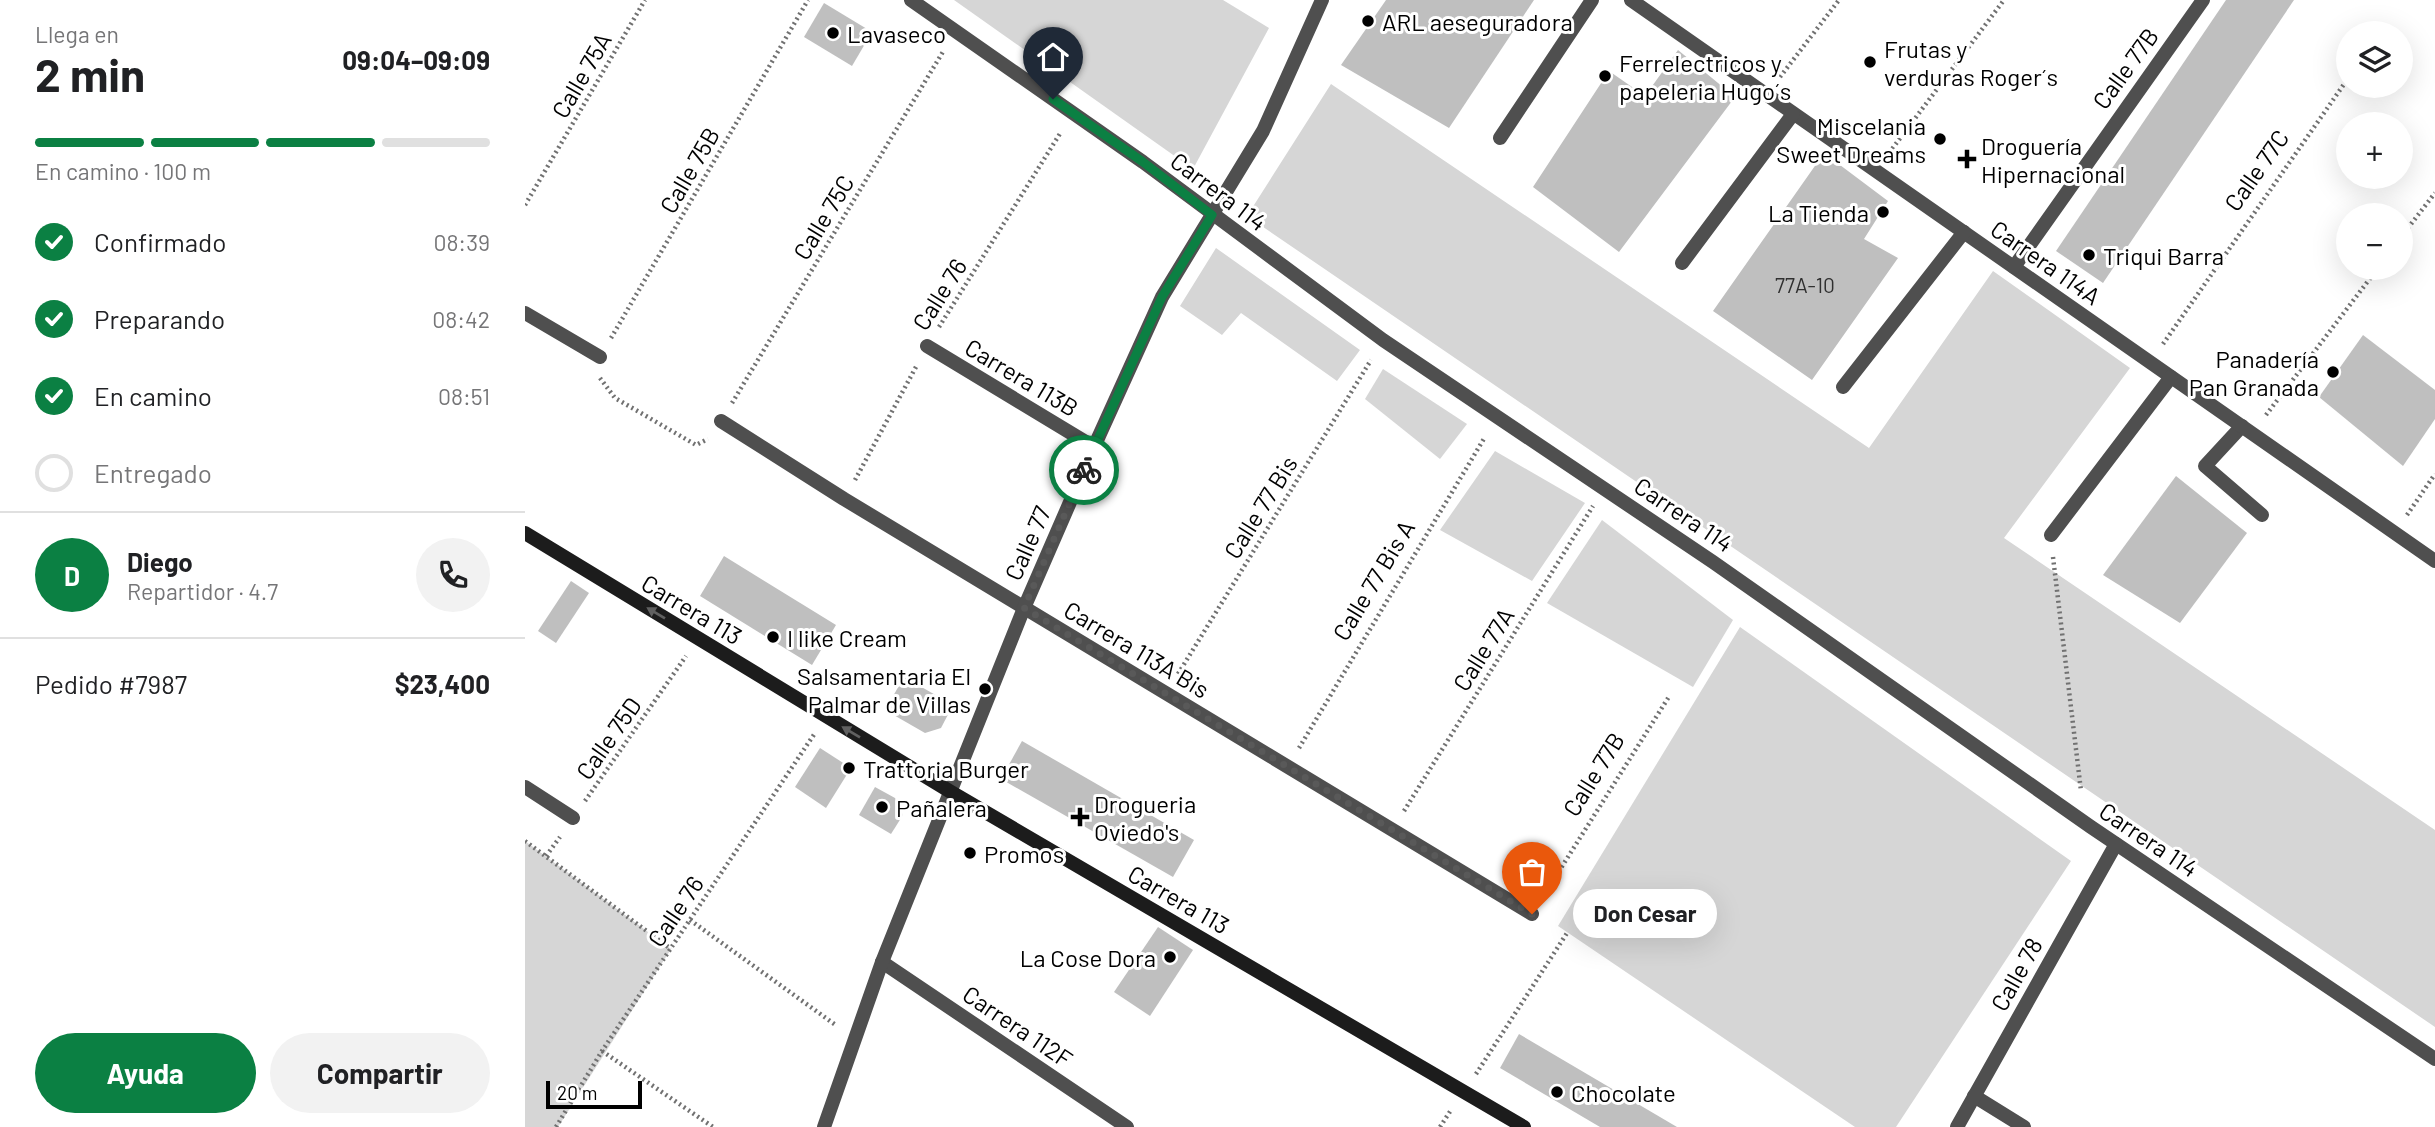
<!DOCTYPE html>
<html lang="es">
<head>
<meta charset="utf-8">
<style>
	body { margin:0; font-family:Barlow,sans-serif; background:#f2f2f2; color:#202124; height:100vh; display:flex; flex-direction:column; font-size:26px; white-space:nowrap }
	* { box-sizing:border-box; margin:0 }
	p { font-size:23px; color:#757577 }
	.icon { flex:none; width:38px; height:38px; fill:none; stroke:currentColor; stroke-width:2; stroke-linecap:round; stroke-linejoin:round }
	.map { position:relative; flex:1; overflow:hidden }
	.sheet { display:flex; flex-direction:column; background:#fff; width:525px }
	.sheet>* { flex:none }
	.tools { position:absolute; left:1811px; top:21px; display:grid; gap:14px }
	.tools a { display:grid; place-items:center; width:77px; height:77px; border-radius:50%; background:#fff; box-shadow:0 7px 28px #0002; font-size:35px }
	.scale { position:absolute; left:21px; bottom:18px; width:96px; box-sizing:border-box; padding-left:7px; border:4px solid #000; border-top:0; font-size:19px; line-height:24px; white-space:nowrap; color:#000; -webkit-text-stroke:5px #fff; paint-order:stroke }
	.pin { position:absolute; display:grid; place-items:center; width:60px; height:60px; color:#fff; margin:-72px -30px; border-radius:50% 50% 50% 0; rotate:-45deg; box-shadow:0 0 7px #0007 }
	.pin .icon { rotate:45deg }
	.courier { position:absolute; display:grid; place-items:center; width:70px; height:70px; margin:-35px; border:5px solid #0b8043; border-radius:50%; background:#fff; color:#222; box-shadow:0 2px 9px #0007 }
	.bubble { position:absolute; height:49px; border-radius:24px; background:#fff; box-shadow:0 7px 28px #0002; font-size:23px; font-weight:700; line-height:49px; text-align:center }
	.headline em { font-style:normal; font-weight:700 }
	.headline div { display:flex; flex-direction:column-reverse }
	.headline { display:flex; align-items:center; justify-content:space-between; height:119px; padding:0 35px }
	h1 { font-size:46px; font-weight:700; line-height:52px }
	.bar { display:grid; grid-template-columns:repeat(4,1fr); gap:10px 7px; align-content:center; height:84px; padding:0 35px }
	.bar i { height:9px; border-radius:5px; background:#e0e0e0 }
	.bar .active { background:#0b8043 }
	.bar p { grid-column:span 4 }
	.line { display:flex; align-items:center; gap:18px; padding:0 35px; border-top:2px solid #e0e0e0 }
	.line div { flex:1 }
	.round { display:grid; place-items:center; flex:none; width:74px; height:74px; border-radius:37px; background:#f2f2f2 }
	ol { padding:0 35px; list-style:none }
	li { display:flex; align-items:center; gap:21px; height:77px }
	li p { margin-inline-start:auto }
	li .icon { padding:7px; border-radius:50%; background:#0b8043; color:#fff; stroke-width:4 }
	li:last-child { color:#757577 }
	li i { width:38px; height:38px; border:4px solid #e0e0e0; border-radius:50% }
	.button { display:flex; gap:14px; margin-top:auto; padding:14px 35px }
	.button a { flex:1; height:80px; border-radius:42px; background:#0b8043; color:#fff; font-size:28px; font-weight:700; line-height:80px; text-align:center }
	.button a+a { background:#f2f2f2; color:#202124 }
	main { display:flex; flex:1; min-height:0 }
	.map>svg:first-child { display:block }
	.green { fill:#d6d6d6 }
	.building { fill:#bfbfbf }
	.lines { fill:none; stroke-linecap:round; stroke-linejoin:round }
	.path { stroke:#717171; stroke-width:4.5; stroke-dasharray:2 3.5; stroke-linecap:butt }
	.lane { stroke:#4f4f4f; stroke-width:14 }
	.street { stroke:#4f4f4f; stroke-width:14 }
	.secondary { stroke:#1c1c1c; stroke-width:14 }
	.oneway { fill:#606060 }
	.done { stroke:#595959; stroke-width:7; stroke-dasharray:0 12.6 }
	.route { stroke:#0b8043; stroke-width:9 }
	.poi-dot { fill:#000; stroke:#fff; stroke-width:2.5 }
	.labels { text-anchor:middle; dominant-baseline:central; stroke-width:6; stroke-linejoin:round; paint-order:stroke }
	.number-label { font-size:21px; fill:#303030 }
	.poi-label { font-size:24px; fill:#000; stroke:#fff; text-anchor:start }
	.street-label { font-size:24px; fill:#000; stroke:#fff }
</style>
</head>
<body>
<main>
<section class="sheet">
<div class="headline"><div><h1>2 min</h1><p>Llega en</p></div><em>09:04–09:09</em></div>
<div class="bar"><i class="active"></i><i class="active"></i><i class="active"></i><i></i><p>En camino · 100 m</p></div>
<ol>
<li><svg class="icon" aria-label="check" viewBox="0 0 24 24"><path d="M5 12l5 5 9-10"/></svg>Confirmado<p>08:39</p></li>
<li><svg class="icon" aria-label="check" viewBox="0 0 24 24"><path d="M5 12l5 5 9-10"/></svg>Preparando<p>08:42</p></li>
<li><svg class="icon" aria-label="check" viewBox="0 0 24 24"><path d="M5 12l5 5 9-10"/></svg>En camino<p>08:51</p></li>
<li><i></i>Entregado</li>
</ol>
<div class="line" style="height:126px"><b class="round" style="background:#0b8043;color:#fff">D</b><div><b>Diego</b><p>Repartidor · 4.7</p></div><a class="round"><svg class="icon" aria-label="phone" viewBox="0 0 24 24"><path d="M5 4h4l2 5-3 2q2 4 5 5l2-3 5 2v4C11 20 4 13 5 4z"/></svg></a></div>
<div class="line" style="height:91px"><div>Pedido #7987</div><b>$23,400</b></div>
<div class="button"><a>Ayuda</a><a>Compartir</a></div>
</section>
<div class="map">
<svg width="1910" height="1127" viewBox="0 0 1910 1127">
	<rect width="100%" height="100%" fill="#fff"/>
	<!-- green -->
	<g class="green">
		<path d="M429 0H698L744 28 668 169Z"/>
		<path d="M806 84 1344 448 1468 271 1605 368 1479 538 1910 830V1027L722 216Z"/>
		<path d="M691 248 835 350 812 381 716 313 697 335 655 306Z"/>
		<path d="M858 369 942 424 915 459 840 399Z"/>
		<path d="M970 451 1060 503 1007 581 915 530Z"/>
		<path d="M1077 520 1208 620 1168 687 1022 603Z"/>
		<path d="M1215 627 1546 861 1371 1127H1330L1033 926Z"/>
		<path d="M0 841 146 949 33 1127H0Z"/>
	</g>
	<!-- building -->
	<g class="building">
		<path d="M861 0H1009L924 128 816 65Z"/>
		<path d="M1701 0H1769L1578 283 1531 251Z"/>
		<path d="M299 3 347 32 327 66 279 37Z"/>
		<path d="M1153 50 1210 97 1094 252 1008 187 1084 71 1120 96Z"/>
		<path d="M1299 153 1363 201 1339 239 1373 258 1287 380 1188 311Z"/>
		<path d="M1838 335 1910 390V419L1878 466 1794 397Z"/>
		<path d="M1651 476 1722 533 1655 623 1578 575Z"/>
		<path d="M199 556 311 625 287 665 175 596Z"/>
		<path d="M46 581 64 593 31 643 13 631Z"/>
		<path d="M379 677 428 705 416 728 400 733 360 710Z"/>
		<path d="M497 741 669 840 648 877 476 779Z"/>
		<path d="M295 748 326 768 301 808 270 787Z"/>
		<path d="M350 787 370 798 378 815 366 834 334 815Z"/>
		<path d="M633 927 668 950 625 1016 589 992Z"/>
		<path d="M994 1034 1152 1127H1075L975 1068Z"/>
	</g>
	<g class="lines">
		<!-- path -->
		<g class="path">
			<path d="M1854 33 1860 25"/>
			<path d="M1255 77 1314 0"/>
			<path d="M1364 153 1479 0"/>
			<path d="M0 205 120 0"/>
			<path d="M1876 237 1910 193"/>
			<path d="M414 327 536 132"/>
			<path d="M86 338 283 0"/>
			<path d="M1638 344 1824 77"/>
			<path d="M75 378 90 398 171 445 183 439"/>
			<path d="M207 403 419 50"/>
			<path d="M1741 415 1853 268"/>
			<path d="M330 480 392 365"/>
			<path d="M1882 515 1910 474"/>
			<path d="M1528 557 1556 791"/>
			<path d="M653 674 846 360"/>
			<path d="M774 748 960 437"/>
			<path d="M60 801 161 656"/>
			<path d="M879 811 1068 506"/>
			<path d="M0 841 146 949"/>
			<path d="M21 856 35 837"/>
			<path d="M1019 895 1145 695"/>
			<path d="M165 920 312 1026"/>
			<path d="M77 1051 188 1127"/>
			<path d="M951 1074 1042 933"/>
			<path d="M31 1127 77 1051 290 733"/>
			<path d="M915 1127 926 1110"/>
		</g>
		<!-- lane -->
		<path class="lane" d="M1717 426 1680 466 1737 515"/>
		<!-- street -->
		<g class="street">
			<path d="M386 0 618 162 858 340 1188 562 1566 827 1910 1059"/>
			<path d="M1106 0 1910 561"/>
			<path d="M975 138 1067 0"/>
			<path d="M1157 263 1268 114"/>
			<path d="M1489 267 1678 0"/>
			<path d="M0 313 75 357"/>
			<path d="M402 346 569 447"/>
			<path d="M1318 387 1439 232"/>
			<path d="M196 421 319 499 1007 914"/>
			<path d="M1526 535 1646 377"/>
			<path d="M0 787 48 818"/>
			<path d="M357 962 602 1127"/>
			<path d="M1449 1096 1499 1127"/>
			<path d="M299 1127 357 962 499 608 569 447 637 297 738 131 797 0"/>
			<path d="M1432 1127 1591 844"/>
		</g>
		<!-- secondary -->
		<path class="secondary" d="M0 533 426 792 999 1127"/>
	</g>
	<!-- one-way arrows -->
	<defs><path id="oneway-solid" d="M-6-.8H1V-3.2L6.5 0L1 3.2V.8H-6Z" transform="scale(1.75)"/></defs>
	<g class="oneway">
		<use href="#oneway-solid" transform="translate(131 613) rotate(-149)"/>
		<use href="#oneway-solid" transform="translate(326 732) rotate(-149)"/>
	</g>
	<g class="lines">
		<!-- done -->
		<path class="done" d="M559 470 499 608 1007 914"/>
		<!-- route -->
		<path class="route" d="M528 99 618 162 687 215 637 297 559 470"/>
	</g>
	<!-- markers -->
	<g class="poi-dot">
		<circle cx="843" cy="21" r="7"/>
		<circle cx="308" cy="33" r="7"/>
		<circle cx="1345" cy="62" r="7"/>
		<circle cx="1080" cy="76" r="7"/>
		<circle cx="1415" cy="139" r="7"/>
		<path d="M1438.5 148.5h7v7h7v7h-7v7h-7v-7h-7v-7h7z"/>
		<circle cx="1358" cy="212" r="7"/>
		<circle cx="1564" cy="255" r="7"/>
		<circle cx="1808" cy="372" r="7"/>
		<circle cx="248" cy="637" r="7"/>
		<circle cx="460" cy="689" r="7"/>
		<circle cx="324" cy="768" r="7"/>
		<circle cx="357" cy="807" r="7"/>
		<path d="M551.5 806.5h7v7h7v7h-7v7h-7v-7h-7v-7h7z"/>
		<circle cx="445" cy="853" r="7"/>
		<circle cx="645" cy="957" r="7"/>
		<circle cx="1032" cy="1092" r="7"/>
	</g>
	<g class="labels">
		<!-- number labels -->
		<g class="number-label">
			<text x="1280" y="284">77A-10</text>
		</g>
		<!-- poi labels -->
		<g class="poi-label">
			<text x="857" y="21">ARL aeseguradora</text>
			<text x="322" y="33">Lavaseco</text>
			<text x="1359" y="48">Frutas y<tspan x="1359" dy="28">verduras Roger´s</tspan></text>
			<text x="1094" y="62">Ferrelectricos y<tspan x="1094" dy="28">papeleria Hugo´s</tspan></text>
			<text x="1401" y="125" text-anchor="end">Miscelania<tspan x="1401" dy="28">Sweet Dreams</tspan></text>
			<text x="1456" y="145">Droguería<tspan x="1456" dy="28">Hipernacional</tspan></text>
			<text x="1344" y="212" text-anchor="end">La Tienda</text>
			<text x="1578" y="255">Triqui Barra</text>
			<text x="1794" y="358" text-anchor="end">Panadería<tspan x="1794" dy="28">Pan Granada</tspan></text>
			<text x="262" y="637">I like Cream</text>
			<text x="446" y="675" text-anchor="end">Salsamentaria El<tspan x="446" dy="28">Palmar de Villas</tspan></text>
			<text x="338" y="768">Trattoria Burger</text>
			<text x="569" y="803">Drogueria<tspan x="569" dy="28">Oviedo's</tspan></text>
			<text x="371" y="807">Pañalera</text>
			<text x="459" y="853">Promos</text>
			<text x="631" y="957" text-anchor="end">La Cose Dora</text>
			<text x="1046" y="1092">Chocolate</text>
		</g>
		<!-- street labels -->
		<g class="street-label">
			<text transform="translate(1600 68) rotate(-54)">Calle 77B</text>
			<text transform="translate(56 75) rotate(-60)">Calle 75A</text>
			<text transform="translate(164 170) rotate(-60)">Calle 75B</text>
			<text transform="translate(1731 170) rotate(-55)">Calle 77C</text>
			<text transform="translate(694 191) rotate(37)">Carrera 114</text>
			<text transform="translate(298 217) rotate(-59)">Calle 75C</text>
			<text transform="translate(1521 262) rotate(35)">Carrera 114A</text>
			<text transform="translate(414 294) rotate(-58)">Calle 76</text>
			<text transform="translate(497 377) rotate(31)">Carrera 113B</text>
			<text transform="translate(735 507) rotate(-58)">Calle 77 Bis</text>
			<text transform="translate(1159 514) rotate(34)">Carrera 114</text>
			<text transform="translate(502 543) rotate(-66)">Calle 77</text>
			<text transform="translate(848 580) rotate(-59)">Calle 77 Bis A</text>
			<text transform="translate(167 609) rotate(31)">Carrera 113</text>
			<text transform="translate(612 649) rotate(31)">Carrera 113A Bis</text>
			<text transform="translate(958 649) rotate(-58)">Calle 77A</text>
			<text transform="translate(83 738) rotate(-55)">Calle 75D</text>
			<text transform="translate(1068 774) rotate(-58)">Calle 77B</text>
			<text transform="translate(1624 839) rotate(34)">Carrera 114</text>
			<text transform="translate(654 899) rotate(30)">Carrera 113</text>
			<text transform="translate(150 911) rotate(-56)">Calle 76</text>
			<text transform="translate(1491 974) rotate(-61)">Calle 78</text>
			<text transform="translate(493 1026) rotate(34)">Carrera 112F</text>
		</g>
	</g>
</svg>
<div class="tools">
<a><svg class="icon" aria-label="layers" viewBox="0 0 24 24"><path d="M12 4l9 5-9 5-9-5zM3 14l9 5 9-5"/></svg></a>
<a>+</a>
<a>−</a>
</div>
<div class="scale">20 m</div>
<div class="pin" style="left:1007px;top:914px;background:#ea580c"><svg class="icon" aria-label="bag" viewBox="0 0 24 24"><path d="M5 8h14l-1 12H6zM9 8a3 3 0 0 1 6 0"/></svg></div>
<div class="pin" style="left:528px;top:99px;background:#1f2937"><svg class="icon" aria-label="home" viewBox="0 0 24 24"><path d="M3 11l9-7 9 7M6 9v11h12V9"/></svg></div>
<div class="courier" style="left:559px;top:470px"><svg class="icon" aria-label="bike" viewBox="0 0 24 24"><circle cx="6" cy="16" r="4"/><circle cx="18" cy="16" r="4"/><path d="M6 16l4-8h5l3 8M10 8l3 8H6M13 5h3"/></svg></div>
<div class="bubble" style="left:1048px;top:889px;width:144px">Don Cesar</div>
</div>
</main>
</body>
</html>
